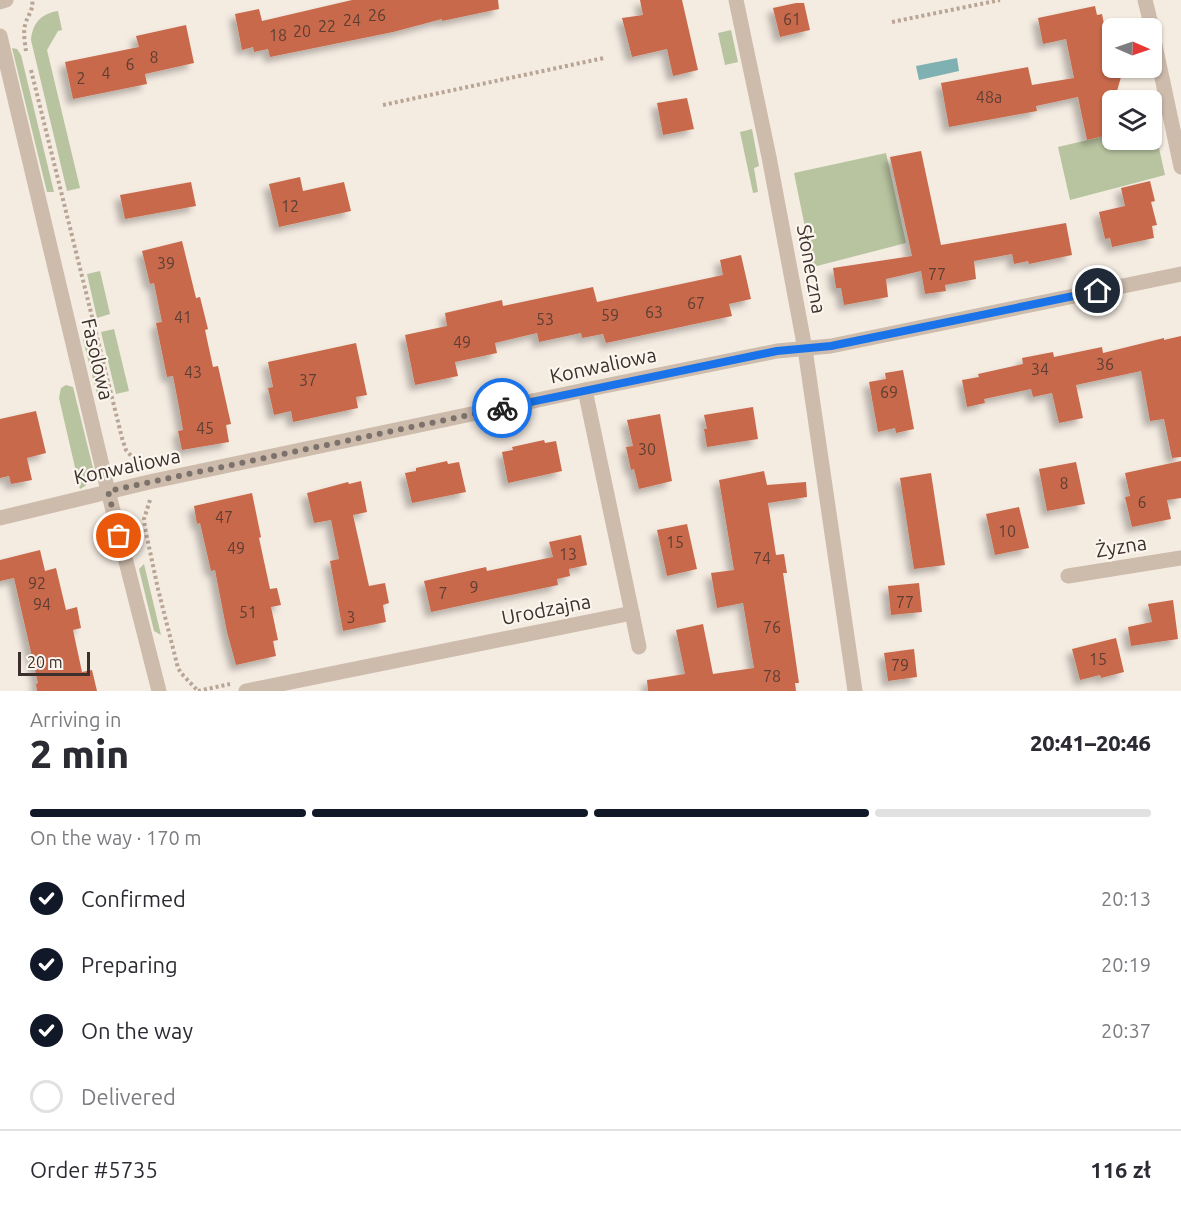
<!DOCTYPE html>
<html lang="en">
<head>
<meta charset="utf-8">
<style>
	body { margin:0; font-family:Ubuntu,sans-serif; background:#f2f2f3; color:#2b2b33; height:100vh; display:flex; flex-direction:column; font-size:22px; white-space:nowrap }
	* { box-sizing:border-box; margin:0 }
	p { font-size:20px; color:#7c7c81 }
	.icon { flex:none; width:33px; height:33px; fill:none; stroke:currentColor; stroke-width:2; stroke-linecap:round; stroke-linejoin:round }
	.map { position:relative; height:691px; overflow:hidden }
	.details { display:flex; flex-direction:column; background:#fff; flex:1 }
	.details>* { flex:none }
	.needle { width:39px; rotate:92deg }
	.buttons { position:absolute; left:1102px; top:18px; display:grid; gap:12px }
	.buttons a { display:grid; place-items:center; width:60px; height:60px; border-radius:9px; background:#fff; box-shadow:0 2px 4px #0004; font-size:30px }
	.scale { position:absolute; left:18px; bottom:15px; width:72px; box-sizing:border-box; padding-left:6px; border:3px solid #3b302b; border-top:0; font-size:16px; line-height:21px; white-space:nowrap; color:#3b302b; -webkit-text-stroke:4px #fbf5ee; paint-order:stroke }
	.pin { position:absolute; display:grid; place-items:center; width:51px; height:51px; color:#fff; margin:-26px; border:3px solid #fff; border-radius:50%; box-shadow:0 2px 6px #0007 }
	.courier { position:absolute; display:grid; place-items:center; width:60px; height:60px; margin:-30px; border:4px solid #1a73e8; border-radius:50%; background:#fff; color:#222; box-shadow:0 2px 8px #0007 }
	.summary em { font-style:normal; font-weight:800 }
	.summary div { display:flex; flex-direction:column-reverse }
	.summary { display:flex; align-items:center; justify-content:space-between; height:102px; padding:0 30px }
	h1 { font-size:39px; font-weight:800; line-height:45px }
	.bar { display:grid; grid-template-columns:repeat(4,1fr); gap:9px 6px; align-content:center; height:72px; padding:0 30px }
	.bar i { height:8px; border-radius:4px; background:#e1e1e2 }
	.bar .on { background:#111827 }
	.bar p { grid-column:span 4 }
	.line { display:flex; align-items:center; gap:15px; padding:0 30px; border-top:2px solid #e1e1e2 }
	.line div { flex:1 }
	ol { padding:0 30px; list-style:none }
	li { display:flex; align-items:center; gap:18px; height:66px }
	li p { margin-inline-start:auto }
	li .icon { padding:6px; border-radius:50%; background:#111827; color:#fff; stroke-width:4 }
	li:last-child { color:#7c7c81 }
	li i { width:33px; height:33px; border:3px solid #e1e1e2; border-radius:50% }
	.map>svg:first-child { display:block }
	.green { fill:#b8c4a0 }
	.water { fill:#7fb0b2 }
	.building { fill:#c8694b; filter:url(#shadow) }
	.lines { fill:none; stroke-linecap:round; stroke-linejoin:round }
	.path { stroke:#b9a596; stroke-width:4; stroke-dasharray:3 3; stroke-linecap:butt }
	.minor { stroke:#cdbbac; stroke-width:15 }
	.done { stroke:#7c716b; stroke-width:6; stroke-dasharray:0 10.8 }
	.route { stroke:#1a73e8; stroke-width:8 }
	.labels { text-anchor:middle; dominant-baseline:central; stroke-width:4.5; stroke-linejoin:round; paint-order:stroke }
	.number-label { font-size:16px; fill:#5e3e33 }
	.street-label { font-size:20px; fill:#3b302b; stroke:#fbf5ee }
</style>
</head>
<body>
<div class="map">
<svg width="1181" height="691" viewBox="0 0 1181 691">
	<defs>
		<filter id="shadow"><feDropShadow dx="-5.5" dy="5.5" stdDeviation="3" flood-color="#0004"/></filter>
	</defs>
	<rect width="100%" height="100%" fill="#f4ebe1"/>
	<!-- green -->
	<g class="green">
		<path d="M58 11 62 30 58 31 47 50 80 188 67 191 31 40C33 22 41 14 58 11Z"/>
		<path d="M731 30 738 62 725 65 718 33Z"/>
		<path d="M12 48 17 49 21 55 54 192H47Z"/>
		<path d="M1154 125 1165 175 1070 200 1058 147 1113 134V140H1152V126Z"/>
		<path d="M752 129 759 166 754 168 758 192 753 193 740 132Z"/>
		<path d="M886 153 906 243 813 267 794 173Z"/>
		<path d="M100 271 110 314 97 318 87 274Z"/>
		<path d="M114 329 129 391 116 394 101 332Z"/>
		<path d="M89 334 104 397 97 394 83 340Z"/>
		<path d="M66 385 73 387 93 468C92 478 89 485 80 489L59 398 61 388Z"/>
		<path d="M144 564 161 635 154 631 139 569Z"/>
	</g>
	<!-- water -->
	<path class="water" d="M957 58 959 71 919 80 916 66Z"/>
	<!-- building -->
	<g class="building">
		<path d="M352 0H498L499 9 442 21V19L393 32 270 57 268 49 254 52 253 47 242 50 235 14 259 9 262 21Z"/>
		<path d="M640 0H682L698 70 673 76 667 49 632 57 622 18 643 15Z"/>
		<path d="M796 3H804L810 30 780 37 773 8Z"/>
		<path d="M1095 6 1097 15 1102 14 1112 65 1121 77 1117 91 1119 100H1113V134L1087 140 1078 97 1036 106 1037 111 949 127 941 83 1028 67 1032 85 1074 78 1066 39 1043 44 1038 18Z"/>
		<path d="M186 25 194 63 145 74 147 84 73 99 65 62 139 47 136 36Z"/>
		<path d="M687 98 694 129 663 135 657 103Z"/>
		<path d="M921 151 941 245 1066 223 1072 255 1029 264 1028 261 1014 264 1012 254 974 261 976 279 945 285 946 291 925 294 921 271 886 279 888 297 844 305 841 288H836L833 268 912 256 890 157Z"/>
		<path d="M300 177 303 191 344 182 351 211 279 227 269 184Z"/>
		<path d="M1150 181 1155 201 1151 202 1157 225 1152 226 1154 238 1112 247 1110 238 1105 239 1099 212 1125 206 1121 188Z"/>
		<path d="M191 182 196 206 125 219 120 195Z"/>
		<path d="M182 241 196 298 200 297 208 329 205 330 213 367 218 366 231 424 226 425 229 442 182 450 178 431 183 430 179 407 173 376 167 377 156 323 162 322 154 283 150 284 142 251Z"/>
		<path d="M741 255 751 299 729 304 732 316 606 343 603 334 582 338 581 333 539 342 537 333 495 343 497 353 455 362 458 376 415 385 405 335 447 326 445 313 502 300 503 306 593 287 597 302 723 275 720 260Z"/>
		<path d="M1181 336V457L1172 458 1164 419 1150 421 1141 371 1076 385 1083 418 1059 423 1052 393 1033 397 1031 389 984 399 985 403 967 407 962 380 979 377 978 374 1023 364 1022 358 1053 352 1054 357 1102 347 1103 353 1164 338V340Z"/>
		<path d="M356 343 367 395 356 397 358 408 293 422 291 411 274 415 268 388 273 387 268 362Z"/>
		<path d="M903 370 914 429 896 433 895 428 878 432 869 382 886 379 885 373Z"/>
		<path d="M753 407 758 439 707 447 704 429H707L704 415Z"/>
		<path d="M36 411 46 453 27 458 32 480 11 484 9 476 0 478V419Z"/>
		<path d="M660 414 672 481 639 489 634 469 631 470 626 447 633 446 627 420Z"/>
		<path d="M544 440 545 443 556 441 562 471 508 483 502 452 513 450 512 447Z"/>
		<path d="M447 461 448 464 459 462 466 492 412 503 405 473 416 471V468Z"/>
		<path d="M1181 461V498L1167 500 1171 519 1132 527 1125 497 1130 496 1125 473Z"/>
		<path d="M1076 462 1085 504 1047 511 1039 469Z"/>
		<path d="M764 471 767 485 806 482 807 497 768 503 776 555 784 554 787 573H783L799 683H795L796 691H648L647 680 685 674 676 630 703 624 713 674 754 668 743 603 717 608 711 573 734 570 719 480Z"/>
		<path d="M931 473 945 565 914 569 900 478Z"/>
		<path d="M361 481 367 512 353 515 369 586 385 583 389 603 383 605 386 622 343 631 330 561 339 559 331 520 314 523 307 493 348 482 349 484Z"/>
		<path d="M252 493 261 537 259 538 270 589 277 588 281 605 271 607 278 640 273 641 276 656 236 665 227 632 215 570 211 571 200 523 197 524 194 506Z"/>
		<path d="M1019 507 1029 548 995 555 986 514Z"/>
		<path d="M687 524 697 569 667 576 657 530Z"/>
		<path d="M581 535 587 565 569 569 570 576 557 579 558 585 431 612 424 581 486 567 487 571 553 557 549 542Z"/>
		<path d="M40 550 45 571 56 568 66 610 77 607 81 628 73 630 82 672 92 670 97 691H37L36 684 38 683 14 578 0 581V560Z"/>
		<path d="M919 583 922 612 891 615 888 586Z"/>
		<path d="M1173 600 1178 639 1131 646 1128 627 1152 622 1148 604Z"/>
		<path d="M1116 638 1124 672 1101 678 1100 675 1080 680 1072 649Z"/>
		<path d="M914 649 917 677 888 681 884 653Z"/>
	</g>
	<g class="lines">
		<!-- path -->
		<g class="path">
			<path d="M892 22 1000 0"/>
			<path d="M26 51C25 43 23 33 25 25 27 16 34 10 32 0"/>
			<path d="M31 70 122 438 126 450 140 466"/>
			<path d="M383 105 604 58"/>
			<path d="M150 500 144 519 145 528 158 589 178 668 181 673 198 691"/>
			<path d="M198 691 230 684"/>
		</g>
		<!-- minor -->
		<g class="minor">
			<path d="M736 0 769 157 805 349 855 691"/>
			<path d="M1145 0 1152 28"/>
			<path d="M0 2 6 0"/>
			<path d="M1152 31 1181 167"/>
			<path d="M0 36 108 491 159 691"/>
			<path d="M0 518 149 482 585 390 777 351 831 346 1181 274"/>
			<path d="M1068 576 1181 558"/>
			<path d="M632 613 639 647"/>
			<path d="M246 691 632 613 585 390"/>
		</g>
	</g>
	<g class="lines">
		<!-- done -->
		<path class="done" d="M119 536 108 491 502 408"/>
		<!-- route -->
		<path class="route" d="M502 408 777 351 831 346 1098 291"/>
	</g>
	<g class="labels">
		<!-- number labels -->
		<g class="number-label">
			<text x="377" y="15">26</text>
			<text x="792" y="19">61</text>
			<text x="352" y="20">24</text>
			<text x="327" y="26">22</text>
			<text x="302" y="31">20</text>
			<text x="278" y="35">18</text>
			<text x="154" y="57">8</text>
			<text x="130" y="64">6</text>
			<text x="106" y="73">4</text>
			<text x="81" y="78">2</text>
			<text x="989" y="97">48a</text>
			<text x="290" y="206">12</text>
			<text x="166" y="263">39</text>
			<text x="937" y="274">77</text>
			<text x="696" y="303">67</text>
			<text x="654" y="312">63</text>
			<text x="610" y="315">59</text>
			<text x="183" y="317">41</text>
			<text x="545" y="319">53</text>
			<text x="462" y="342">49</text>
			<text x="1105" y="364">36</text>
			<text x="1040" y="369">34</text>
			<text x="193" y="372">43</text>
			<text x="308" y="380">37</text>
			<text x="889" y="392">69</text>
			<text x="205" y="428">45</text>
			<text x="647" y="449">30</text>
			<text x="1064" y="483">8</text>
			<text x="1142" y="502">6</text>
			<text x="224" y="517">47</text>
			<text x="1007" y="531">10</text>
			<text x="675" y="542">15</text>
			<text x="236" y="548">49</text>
			<text x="568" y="554">13</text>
			<text x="762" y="558">74</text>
			<text x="37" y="583">92</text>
			<text x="474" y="587">9</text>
			<text x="443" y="593">7</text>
			<text x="905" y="602">77</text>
			<text x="42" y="604">94</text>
			<text x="248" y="612">51</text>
			<text x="351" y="617">3</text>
			<text x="772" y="627">76</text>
			<text x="1098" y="659">15</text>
			<text x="900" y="665">79</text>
			<text x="772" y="676">78</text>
		</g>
		<!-- street labels -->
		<g class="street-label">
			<text transform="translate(812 269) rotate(80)">Słoneczna</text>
			<text transform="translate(98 359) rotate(77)">Fasolowa</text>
			<text transform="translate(603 365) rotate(-12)">Konwaliowa</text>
			<text transform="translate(127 466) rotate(-12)">Konwaliowa</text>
			<text transform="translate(1121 546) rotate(-9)">Żyzna</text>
			<text transform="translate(546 609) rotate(-11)">Urodzajna</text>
		</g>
	</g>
</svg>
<div class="buttons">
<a><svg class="needle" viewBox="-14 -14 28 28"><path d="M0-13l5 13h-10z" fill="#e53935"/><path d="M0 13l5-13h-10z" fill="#7c7c81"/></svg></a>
<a><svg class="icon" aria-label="layers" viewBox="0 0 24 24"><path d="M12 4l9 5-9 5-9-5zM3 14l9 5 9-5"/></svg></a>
</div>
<div class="scale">20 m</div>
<div class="pin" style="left:119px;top:536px;background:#ea580c"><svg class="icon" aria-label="bag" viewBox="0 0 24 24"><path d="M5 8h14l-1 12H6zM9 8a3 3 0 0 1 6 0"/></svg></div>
<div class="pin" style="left:1098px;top:291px;background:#1f2937"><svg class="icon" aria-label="home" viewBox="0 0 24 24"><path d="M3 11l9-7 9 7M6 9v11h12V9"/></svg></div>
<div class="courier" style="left:502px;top:408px"><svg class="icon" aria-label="bike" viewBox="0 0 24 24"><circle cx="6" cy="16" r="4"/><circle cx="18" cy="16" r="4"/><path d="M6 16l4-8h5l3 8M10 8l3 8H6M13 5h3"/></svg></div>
</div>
<section class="details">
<div class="summary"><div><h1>2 min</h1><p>Arriving in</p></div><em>20:41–20:46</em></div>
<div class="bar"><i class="on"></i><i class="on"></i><i class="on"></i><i></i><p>On the way · 170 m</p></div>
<ol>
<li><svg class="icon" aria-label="check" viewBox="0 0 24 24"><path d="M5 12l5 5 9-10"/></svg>Confirmed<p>20:13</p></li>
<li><svg class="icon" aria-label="check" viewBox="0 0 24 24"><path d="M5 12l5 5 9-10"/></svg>Preparing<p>20:19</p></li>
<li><svg class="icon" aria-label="check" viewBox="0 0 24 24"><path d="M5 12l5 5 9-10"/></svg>On the way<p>20:37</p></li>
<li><i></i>Delivered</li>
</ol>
<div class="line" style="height:78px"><div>Order #5735</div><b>116 zł</b></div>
</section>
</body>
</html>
